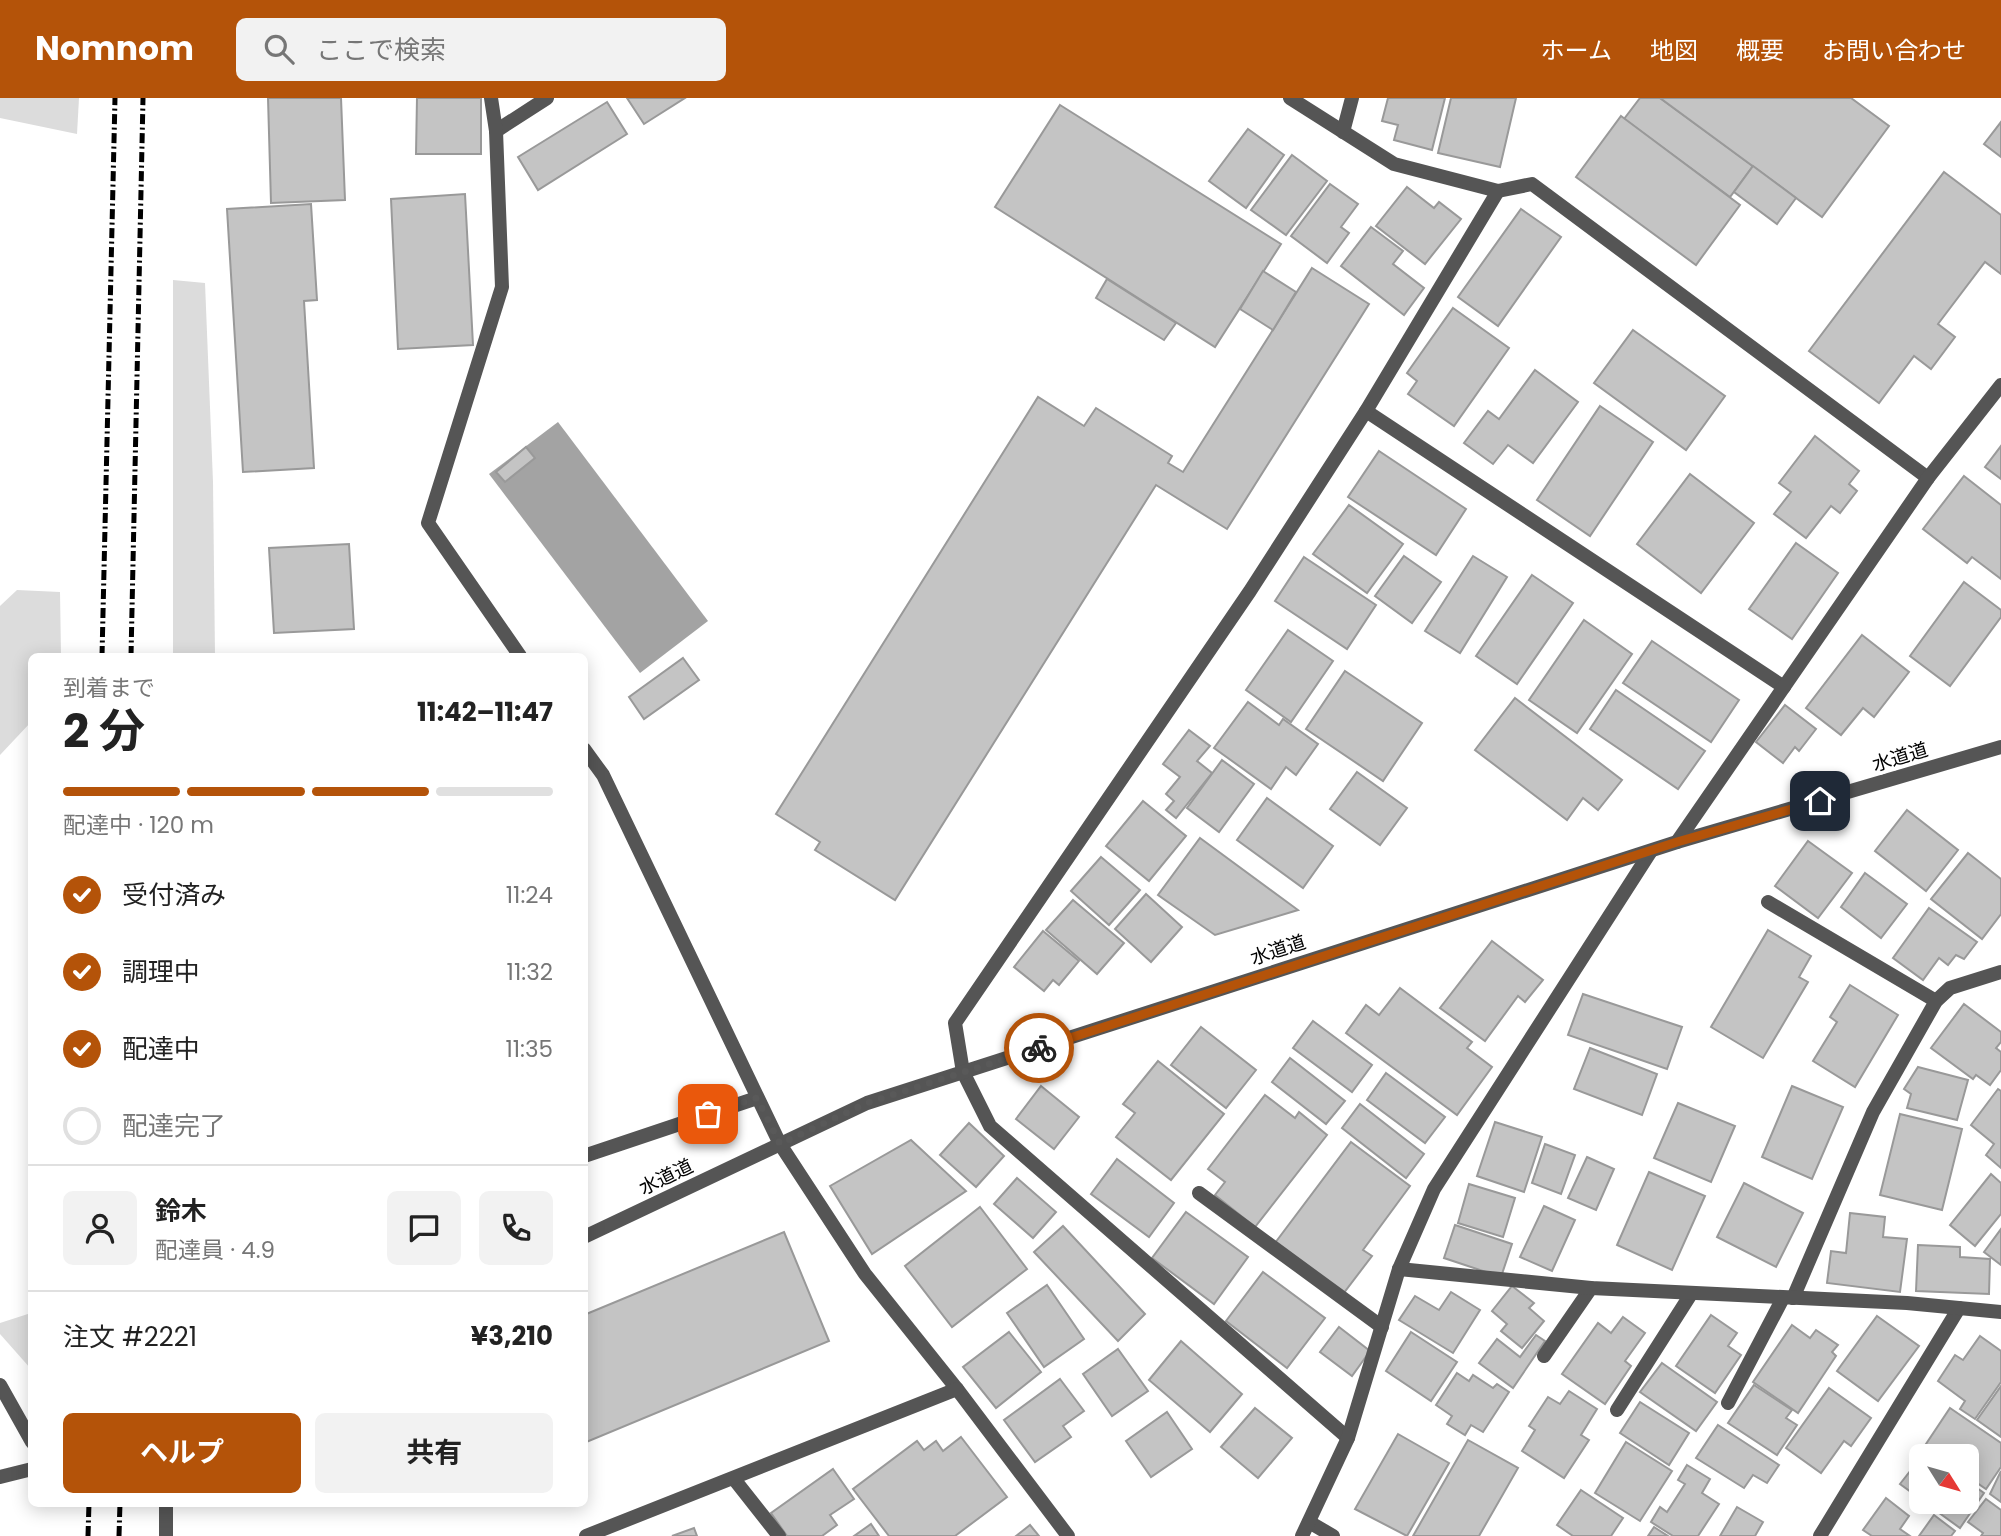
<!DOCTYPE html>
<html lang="ja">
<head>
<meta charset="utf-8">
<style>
	body { margin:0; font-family:Poppins,"Noto Sans JP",sans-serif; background:#f2f2f2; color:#222; height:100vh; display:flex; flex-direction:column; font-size:26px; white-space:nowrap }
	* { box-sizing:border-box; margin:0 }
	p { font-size:23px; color:#767676 }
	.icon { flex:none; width:38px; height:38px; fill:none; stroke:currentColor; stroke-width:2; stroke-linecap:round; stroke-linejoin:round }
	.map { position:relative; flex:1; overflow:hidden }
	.details { position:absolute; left:28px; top:555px; width:560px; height:854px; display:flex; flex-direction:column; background:#fff; border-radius:10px; box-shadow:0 4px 18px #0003 }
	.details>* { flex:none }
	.needle { width:46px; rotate:127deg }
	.tools { position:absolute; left:1909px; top:1346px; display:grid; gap:14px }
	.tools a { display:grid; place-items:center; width:70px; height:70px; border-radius:10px; background:#fff; box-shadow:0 4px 18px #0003; font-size:35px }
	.pin { position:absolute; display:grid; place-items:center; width:60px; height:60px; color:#fff; margin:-30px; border-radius:14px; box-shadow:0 4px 10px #0006 }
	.courier { position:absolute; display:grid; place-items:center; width:70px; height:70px; margin:-35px; border:5px solid #b45309; border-radius:50%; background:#fff; color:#222; box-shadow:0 2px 9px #0007 }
	.overview em { font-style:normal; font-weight:700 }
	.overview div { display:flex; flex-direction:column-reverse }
	.overview { display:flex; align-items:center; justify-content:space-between; height:119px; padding:0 35px }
	h1 { font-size:46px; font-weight:700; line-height:52px }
	.bar { display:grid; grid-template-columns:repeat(4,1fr); gap:10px 7px; align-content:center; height:84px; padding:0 35px }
	.bar i { height:9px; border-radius:5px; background:#e0e0e0 }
	.bar .current { background:#b45309 }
	.bar p { grid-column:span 4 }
	.line { display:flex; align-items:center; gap:18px; padding:0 35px; border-top:2px solid #e0e0e0 }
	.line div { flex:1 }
	.round { display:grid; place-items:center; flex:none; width:74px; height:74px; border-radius:10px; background:#f2f2f2 }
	ol { padding:0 35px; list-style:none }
	li { display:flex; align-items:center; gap:21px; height:77px }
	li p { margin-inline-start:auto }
	li .icon { padding:7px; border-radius:50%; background:#b45309; color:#fff; stroke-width:4 }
	li:last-child { color:#767676 }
	li i { width:38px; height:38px; border:4px solid #e0e0e0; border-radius:50% }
	.primary-button { display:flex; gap:14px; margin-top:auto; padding:14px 35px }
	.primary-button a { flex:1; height:80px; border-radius:10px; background:#b45309; color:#fff; font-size:28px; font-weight:700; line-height:80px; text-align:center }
	.primary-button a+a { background:#f2f2f2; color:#222 }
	header { display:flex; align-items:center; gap:42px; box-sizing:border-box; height:98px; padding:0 35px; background:#b45309; color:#fff }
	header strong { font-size:33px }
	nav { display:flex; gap:38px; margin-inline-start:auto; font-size:24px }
	.search { width:490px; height:63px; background:#f2f2f2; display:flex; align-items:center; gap:18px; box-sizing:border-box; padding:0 24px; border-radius:10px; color:#767676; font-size:26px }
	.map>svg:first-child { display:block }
	.green { fill:#dcdcdc }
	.water { fill:#a3a3a3 }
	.building { fill:#c4c4c4; stroke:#999; stroke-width:2 }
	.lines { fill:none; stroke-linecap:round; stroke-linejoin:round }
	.service { stroke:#555; stroke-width:14 }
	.minor { stroke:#555; stroke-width:14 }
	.tertiary { stroke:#555; stroke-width:14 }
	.rail { stroke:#000; stroke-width:5; stroke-dasharray:10 3.5 2 3.5; stroke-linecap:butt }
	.done { stroke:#595959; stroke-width:7; stroke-dasharray:0 12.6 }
	.route { stroke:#b45309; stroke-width:9 }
	.labels { text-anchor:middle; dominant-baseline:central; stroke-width:7; stroke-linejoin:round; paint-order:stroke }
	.street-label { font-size:19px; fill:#000; stroke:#fff }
</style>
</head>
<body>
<header>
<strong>Nomnom</strong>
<div class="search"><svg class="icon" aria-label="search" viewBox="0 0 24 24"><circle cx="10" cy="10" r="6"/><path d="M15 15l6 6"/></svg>ここで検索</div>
<nav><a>ホーム</a><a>地図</a><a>概要</a><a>お問い合わせ</a></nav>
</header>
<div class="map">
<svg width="2001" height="1438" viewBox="0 0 2001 1438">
	<rect width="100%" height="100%" fill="#fff"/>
	<!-- green -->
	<g class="green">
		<path d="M0 0H79L77 36 0 20Z"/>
		<path d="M173 182 205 185 213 384 215 558H173Z"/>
		<path d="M17 492 60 494 61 558H32L31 624 0 657V508Z"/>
		<path d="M31 1215H32L31 1271 0 1236V1225Z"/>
	</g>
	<!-- water -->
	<path class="water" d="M558 324 708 523 640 575 489 376Z"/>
	<!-- building -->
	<g class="building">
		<path d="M268 0H341L345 102 271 105Z"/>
		<path d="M417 0H481V56H416Z"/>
		<path d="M627 0H685L644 26Z"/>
		<path d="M1388 0H1445L1432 52 1394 42 1398 27 1382 23Z"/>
		<path d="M1451 0H1516L1500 69 1438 55Z"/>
		<path d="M1640 0H1660L1753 68 1730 99 1624 21Z"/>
		<path d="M1660 0H1851L1889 28 1822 119Z"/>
		<path d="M607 4 627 36 538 92 518 59Z"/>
		<path d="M1060 7 1281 146 1215 249 995 109Z"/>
		<path d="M1621 18 1740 107 1696 167 1576 79Z"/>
		<path d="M2001 24V59L1984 46Z"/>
		<path d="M1248 31 1284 57 1246 110 1209 83Z"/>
		<path d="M1292 57 1327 83 1286 137 1251 112Z"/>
		<path d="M1753 68 1796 100 1777 126 1734 94Z"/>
		<path d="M1944 74 2001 117V176L1985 164 1938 226 1955 239 1931 271 1914 258 1879 305 1809 253Z"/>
		<path d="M1330 86 1358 106 1341 129 1349 135 1327 165 1291 138Z"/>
		<path d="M1407 89 1434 110 1439 104 1461 121 1425 166 1376 128Z"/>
		<path d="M465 96 473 247 398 251 391 101Z"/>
		<path d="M311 106 317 202 304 203 314 370 243 374 227 111Z"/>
		<path d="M1521 111 1561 139 1498 228 1458 199Z"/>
		<path d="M1371 129 1403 153 1393 166 1424 190 1404 217 1341 168Z"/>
		<path d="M1312 170 1369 206 1227 431 1156 387 895 802 815 752 820 744 776 716 1038 299 1084 328 1096 310 1172 358 1168 365 1183 374Z"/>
		<path d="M1263 173 1296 194 1273 232 1240 211Z"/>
		<path d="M1107 181 1176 225 1164 242 1096 200Z"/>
		<path d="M1453 210 1509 250 1454 328 1408 296 1417 283 1407 275Z"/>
		<path d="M1633 232 1725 298 1686 352 1594 285Z"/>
		<path d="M1535 272 1578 304 1533 365 1508 347 1493 366 1464 345 1488 313 1499 321Z"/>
		<path d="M1600 308 1653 344 1590 438 1537 402Z"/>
		<path d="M1815 338 1859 373 1849 386 1857 393 1840 415 1831 408 1806 440 1774 416 1791 394 1779 385Z"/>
		<path d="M2001 348V381L1985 369Z"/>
		<path d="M526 349 535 360 505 384 496 374Z"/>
		<path d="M1379 353 1466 411 1436 457 1348 399Z"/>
		<path d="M1690 376 1754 425 1701 495 1637 446Z"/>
		<path d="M1964 378 2001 407V481L1972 459 1967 465 1923 431Z"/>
		<path d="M1349 407 1403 446 1367 495 1313 456Z"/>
		<path d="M1796 445 1838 475 1792 541 1749 511Z"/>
		<path d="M349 446 354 531 274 535 269 450Z"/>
		<path d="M1404 458 1441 484 1412 525 1375 498Z"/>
		<path d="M1473 458 1507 479 1460 555 1425 533Z"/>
		<path d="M1304 459 1376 507 1347 551 1275 503Z"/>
		<path d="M1532 477 1573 505 1517 586 1476 558Z"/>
		<path d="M1964 484 2001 512V519L1950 588 1910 558Z"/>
		<path d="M1584 522 1632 556 1577 635 1529 602Z"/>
		<path d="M1288 532 1333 563 1291 624 1246 592Z"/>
		<path d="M1862 537 1909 574 1874 619 1863 610 1841 637 1806 610Z"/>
		<path d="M1652 543 1739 602 1711 644 1623 585Z"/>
		<path d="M683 560 699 582 644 621 629 599Z"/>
		<path d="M1345 573 1422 625 1383 683 1306 631Z"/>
		<path d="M1616 592 1705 653 1678 691 1590 631Z"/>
		<path d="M1515 600 1622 682 1598 712 1583 700 1567 722 1475 652Z"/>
		<path d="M1248 604 1279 627 1283 621 1318 646 1296 677 1286 669 1271 691 1214 650Z"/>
		<path d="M1785 607 1816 631 1799 653 1795 649 1783 665 1756 644Z"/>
		<path d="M1189 632 1210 648 1197 663 1212 675 1176 720 1166 712 1174 703 1166 696 1180 679 1163 666Z"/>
		<path d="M1222 662 1254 686 1219 734 1187 710Z"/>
		<path d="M1357 674 1407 710 1380 747 1330 711Z"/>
		<path d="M1267 700 1333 748 1303 790 1237 742Z"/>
		<path d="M1143 703 1186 738 1149 783 1106 748Z"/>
		<path d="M1907 712 1958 752 1926 793 1875 753Z"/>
		<path d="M1200 740 1298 812 1215 837 1158 797Z"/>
		<path d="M1808 743 1852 775 1818 820 1775 788Z"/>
		<path d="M1968 755 2001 781V816L1982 841 1931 801Z"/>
		<path d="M1101 759 1140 792 1109 827 1071 793Z"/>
		<path d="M1865 775 1907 806 1881 840 1841 809Z"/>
		<path d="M1146 796 1182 829 1151 864 1115 831Z"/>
		<path d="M1073 802 1124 845 1097 876 1046 832Z"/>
		<path d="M1929 810 1977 844 1964 861 1956 857 1948 867 1939 860 1923 882 1893 860Z"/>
		<path d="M1768 832 1811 858 1799 879 1808 884 1763 960 1711 929Z"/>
		<path d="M1043 833 1079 863 1059 887 1053 882 1044 893 1014 869Z"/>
		<path d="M1492 843 1543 882 1525 904 1518 898 1485 943 1440 910Z"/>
		<path d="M1850 887 1898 917 1855 989 1813 963 1837 924 1830 919Z"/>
		<path d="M1400 890 1472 944 1467 950 1492 969 1457 1017 1346 935 1366 907 1379 917Z"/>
		<path d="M1583 896 1682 929 1667 971 1568 937Z"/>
		<path d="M1964 906 2001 934V944L1996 950 2001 954V972L1990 987 1976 977 1973 981 1931 950Z"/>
		<path d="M1313 923 1372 967 1352 994 1293 950Z"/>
		<path d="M1201 929 1256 972 1226 1010 1171 967Z"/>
		<path d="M1590 950 1657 976 1642 1017 1574 991Z"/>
		<path d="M1290 960 1345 1003 1326 1026 1272 984Z"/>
		<path d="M1158 963 1224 1016 1171 1082 1116 1039 1135 1015 1123 1006Z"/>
		<path d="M1918 969 1968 982 1957 1022 1907 1010 1911 996 1904 991Z"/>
		<path d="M1386 975 1445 1019 1425 1045 1367 1002Z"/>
		<path d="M1041 988 1079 1019 1054 1051 1016 1021Z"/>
		<path d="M1792 988 1843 1009 1812 1081 1762 1059Z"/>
		<path d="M1998 991 2001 993V1070L1986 1057 1994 1046 1971 1027Z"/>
		<path d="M1265 997 1295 1020 1299 1014 1327 1037 1255 1129 1215 1097 1225 1084 1208 1071Z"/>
		<path d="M1678 1005 1735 1028 1711 1084 1654 1060Z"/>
		<path d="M1360 1006 1424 1056 1406 1080 1342 1030Z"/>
		<path d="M1900 1016 1962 1031 1942 1112 1880 1097Z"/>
		<path d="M1495 1024 1542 1039 1524 1094 1477 1078Z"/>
		<path d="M969 1025 1004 1058 976 1089 940 1057Z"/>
		<path d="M911 1042 966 1093 872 1156 830 1088Z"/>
		<path d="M1351 1044 1410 1088 1363 1152 1372 1158 1343 1196 1275 1145Z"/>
		<path d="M1545 1046 1575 1057 1561 1096 1532 1085Z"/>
		<path d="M1587 1059 1614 1071 1596 1112 1568 1100Z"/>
		<path d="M1117 1061 1174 1105 1149 1139 1091 1096Z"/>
		<path d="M1649 1074 1705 1098 1672 1172 1617 1147Z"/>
		<path d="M1991 1076 2001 1085V1116L1975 1148 1950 1127Z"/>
		<path d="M1017 1080 1056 1114 1033 1140 994 1106Z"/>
		<path d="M1744 1085 1803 1115 1776 1169 1717 1139Z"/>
		<path d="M1469 1086 1515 1100 1503 1139 1458 1125Z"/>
		<path d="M1544 1108 1575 1122 1552 1173 1520 1159Z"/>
		<path d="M980 1109 1027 1171 952 1229 905 1168Z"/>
		<path d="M1186 1114 1248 1159 1214 1206 1152 1160Z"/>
		<path d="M1850 1115 1885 1119 1883 1139 1907 1141 1900 1194 1827 1185 1831 1153 1846 1155Z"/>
		<path d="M1455 1127 1512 1146 1501 1179 1444 1160Z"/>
		<path d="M1063 1128 1145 1216 1118 1243 1034 1154Z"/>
		<path d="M2001 1131V1167L1984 1154Z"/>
		<path d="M784 1134 829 1243 584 1345V1217Z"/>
		<path d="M1918 1147 1960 1149V1159L1990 1161 1989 1196 1916 1193Z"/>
		<path d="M1263 1174 1325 1220 1287 1270 1226 1223Z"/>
		<path d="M1047 1187 1084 1241 1044 1269 1007 1215Z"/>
		<path d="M1512 1188 1534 1205 1529 1210 1544 1223 1522 1250 1501 1233 1507 1226 1492 1213Z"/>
		<path d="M1451 1194 1480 1212 1453 1255 1399 1222 1415 1198 1439 1212Z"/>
		<path d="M1711 1217 1737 1235 1728 1248 1741 1257 1715 1295 1676 1268Z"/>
		<path d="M1877 1218 1919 1248 1878 1303 1837 1273Z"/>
		<path d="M1623 1219 1645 1235 1625 1263 1631 1268 1605 1306 1562 1276 1598 1225 1611 1235Z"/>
		<path d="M1792 1227 1810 1240 1816 1232 1838 1247 1832 1254 1836 1258 1798 1315 1753 1284Z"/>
		<path d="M1339 1229 1370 1253 1352 1278 1320 1254Z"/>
		<path d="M1009 1234 1041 1274 996 1310 963 1269Z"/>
		<path d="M1411 1234 1457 1264 1431 1303 1386 1273Z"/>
		<path d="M1536 1237 1545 1243 1513 1290 1479 1265 1497 1241 1520 1259Z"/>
		<path d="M1980 1238 2001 1253V1284L1975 1321 1960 1311 1965 1303 1938 1283 1955 1257 1963 1262Z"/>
		<path d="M1181 1243 1242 1296 1210 1334 1149 1282Z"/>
		<path d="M1118 1251 1148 1293 1112 1318 1083 1276Z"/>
		<path d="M1662 1265 1717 1304 1696 1333 1640 1294Z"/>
		<path d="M1457 1275 1469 1283 1473 1277 1493 1290 1497 1286 1509 1294 1483 1334 1471 1327 1465 1337 1447 1326 1452 1318 1436 1307Z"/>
		<path d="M1060 1281 1084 1313 1063 1328 1071 1339 1035 1364 1004 1322Z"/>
		<path d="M1754 1287 1792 1312 1786 1320 1797 1327 1777 1357 1728 1325Z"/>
		<path d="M2001 1288V1339L1977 1322Z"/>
		<path d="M1829 1290 1871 1320 1851 1348 1844 1343 1821 1375 1786 1350Z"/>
		<path d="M1569 1293 1597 1311 1581 1337 1589 1342 1564 1380 1522 1353 1535 1332 1529 1328 1548 1299 1560 1306Z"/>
		<path d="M1640 1304 1689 1335 1669 1367 1620 1335Z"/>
		<path d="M1255 1310 1292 1340 1258 1380 1221 1349Z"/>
		<path d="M1950 1310 2001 1345V1369L1986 1391 1967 1378V1358H1938L1924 1349Z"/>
		<path d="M1167 1314 1192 1351 1151 1379 1126 1343Z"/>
		<path d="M1718 1327 1779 1367 1767 1385 1753 1377 1744 1390 1696 1360Z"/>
		<path d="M1398 1336 1449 1365 1407 1438 1355 1411Z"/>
		<path d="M961 1339 1007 1399 955 1438H889L853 1391 917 1343 924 1352 936 1343 943 1353Z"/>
		<path d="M1468 1342 1518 1370 1479 1438H1413Z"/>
		<path d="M1626 1344 1672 1373 1640 1423 1595 1395Z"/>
		<path d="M1922 1358V1402L1900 1386Z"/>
		<path d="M1687 1367 1710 1381 1702 1395 1719 1406 1698 1438H1673L1651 1424 1660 1409 1667 1414 1685 1386 1678 1382Z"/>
		<path d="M833 1371 854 1401 830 1417 837 1427 822 1438H787L771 1415Z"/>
		<path d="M2001 1373V1404L1990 1396Z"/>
		<path d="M1967 1383 1984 1395 1960 1430 1924 1404H1967Z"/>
		<path d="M1581 1392 1623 1420 1611 1438H1573L1557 1427Z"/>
		<path d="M1886 1400 1909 1418 1900 1431 1910 1438H1872L1863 1432Z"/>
		<path d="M1986 1401 2001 1412V1438H1981L1983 1435 1968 1424Z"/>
		<path d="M1737 1409 1763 1424 1755 1438H1720Z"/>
		<path d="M1934 1417 1955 1433 1951 1438H1919Z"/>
		<path d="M871 1426 879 1438H854Z"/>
		<path d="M1030 1427 1039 1438H1016Z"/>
		<path d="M1654 1429 1668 1438H1648Z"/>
		<path d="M694 1430 697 1438H672Z"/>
	</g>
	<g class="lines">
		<!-- service -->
		<g class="service">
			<path d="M496 33 547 0"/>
			<path d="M1768 804 1936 903"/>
			<path d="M584 1058 757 1000"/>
			<path d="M1199 1095 1382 1229"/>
			<path d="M1793 1200 1873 1014 1936 903 1950 890 2001 874"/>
			<path d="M1544 1258 1591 1190"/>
			<path d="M1728 1305 1783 1200"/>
			<path d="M1617 1312 1691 1196"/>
			<path d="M1309 1424 1333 1438"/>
			<path d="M1820 1438 1959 1210"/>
		</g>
		<!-- minor -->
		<g class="minor">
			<path d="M491 0 496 33 502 189 428 425 520 558"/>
			<path d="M1290 0 1394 66 1498 93 1532 86 1928 380"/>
			<path d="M1343 34 1352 0"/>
			<path d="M1366 313 1784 589"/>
			<path d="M584 651 603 677 780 1046 865 1176 957 1291 1068 1438"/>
			<path d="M1677 744 1928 380 2001 287"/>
			<path d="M1399 1171 1591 1190 1907 1205 2001 1214"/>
			<path d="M0 1287 32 1344"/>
			<path d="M1348 1340 990 1028 963 974 955 925 1250 493 1366 313 1498 93"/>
			<path d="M734 1381 779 1438"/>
			<path d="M166 1405V1438"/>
			<path d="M586 1438 957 1291"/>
			<path d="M1302 1438 1348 1340 1399 1171 1434 1091 1651 753"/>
		</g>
		<!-- tertiary -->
		<g class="tertiary">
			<path d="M584 1139 867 1005 1677 744 2001 649"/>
			<path d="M0 1379 32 1371"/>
		</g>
		<!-- rail -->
		<g class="rail">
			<path d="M102 558 115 0"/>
			<path d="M131 558 143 0"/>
			<path d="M88 1438 89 1405"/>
			<path d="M119 1438 120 1405"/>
		</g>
	</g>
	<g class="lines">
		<!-- done -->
		<path class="done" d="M708 1016 757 1000 780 1046 867 1005 1039 950"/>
		<!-- route -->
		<path class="route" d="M1039 950 1677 744 1820 703"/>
	</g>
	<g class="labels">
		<!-- street labels -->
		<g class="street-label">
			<text transform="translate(1900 659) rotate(-17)">水道道</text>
			<text transform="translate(1278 852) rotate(-18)">水道道</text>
			<text transform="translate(666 1079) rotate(-26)">水道道</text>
		</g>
	</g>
</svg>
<div class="tools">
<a><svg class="needle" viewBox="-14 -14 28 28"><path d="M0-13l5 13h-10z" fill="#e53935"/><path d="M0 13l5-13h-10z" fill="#767676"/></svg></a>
</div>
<div class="pin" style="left:708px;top:1016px;background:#ea580c"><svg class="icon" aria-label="bag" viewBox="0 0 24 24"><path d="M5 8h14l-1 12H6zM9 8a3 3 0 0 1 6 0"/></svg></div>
<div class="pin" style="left:1820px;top:703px;background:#1f2937"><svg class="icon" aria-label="home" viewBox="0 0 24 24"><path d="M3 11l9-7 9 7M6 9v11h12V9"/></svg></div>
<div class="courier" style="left:1039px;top:950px"><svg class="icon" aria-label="bike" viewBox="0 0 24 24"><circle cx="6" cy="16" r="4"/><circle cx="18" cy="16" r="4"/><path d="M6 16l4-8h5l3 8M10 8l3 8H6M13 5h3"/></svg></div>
<section class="details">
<div class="overview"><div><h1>2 分</h1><p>到着まで</p></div><em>11:42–11:47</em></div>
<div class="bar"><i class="current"></i><i class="current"></i><i class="current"></i><i></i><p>配達中 · 120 m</p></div>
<ol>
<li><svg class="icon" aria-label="check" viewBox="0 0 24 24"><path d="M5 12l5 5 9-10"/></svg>受付済み<p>11:24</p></li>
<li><svg class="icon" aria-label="check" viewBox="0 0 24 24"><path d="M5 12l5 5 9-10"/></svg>調理中<p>11:32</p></li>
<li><svg class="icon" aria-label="check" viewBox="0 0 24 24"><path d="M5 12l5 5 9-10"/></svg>配達中<p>11:35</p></li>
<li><i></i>配達完了</li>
</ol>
<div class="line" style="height:126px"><a class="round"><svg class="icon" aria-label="person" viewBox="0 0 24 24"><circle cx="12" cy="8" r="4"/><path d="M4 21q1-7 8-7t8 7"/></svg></a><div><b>鈴木</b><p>配達員 · 4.9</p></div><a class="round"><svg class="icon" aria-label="chat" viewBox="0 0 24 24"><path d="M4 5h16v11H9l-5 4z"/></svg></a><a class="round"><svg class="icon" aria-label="phone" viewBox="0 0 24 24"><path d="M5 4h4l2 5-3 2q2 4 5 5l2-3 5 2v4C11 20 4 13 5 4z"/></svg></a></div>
<div class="line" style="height:91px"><div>注文 #2221</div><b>¥3,210</b></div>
<div class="primary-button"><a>ヘルプ</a><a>共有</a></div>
</section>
</div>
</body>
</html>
